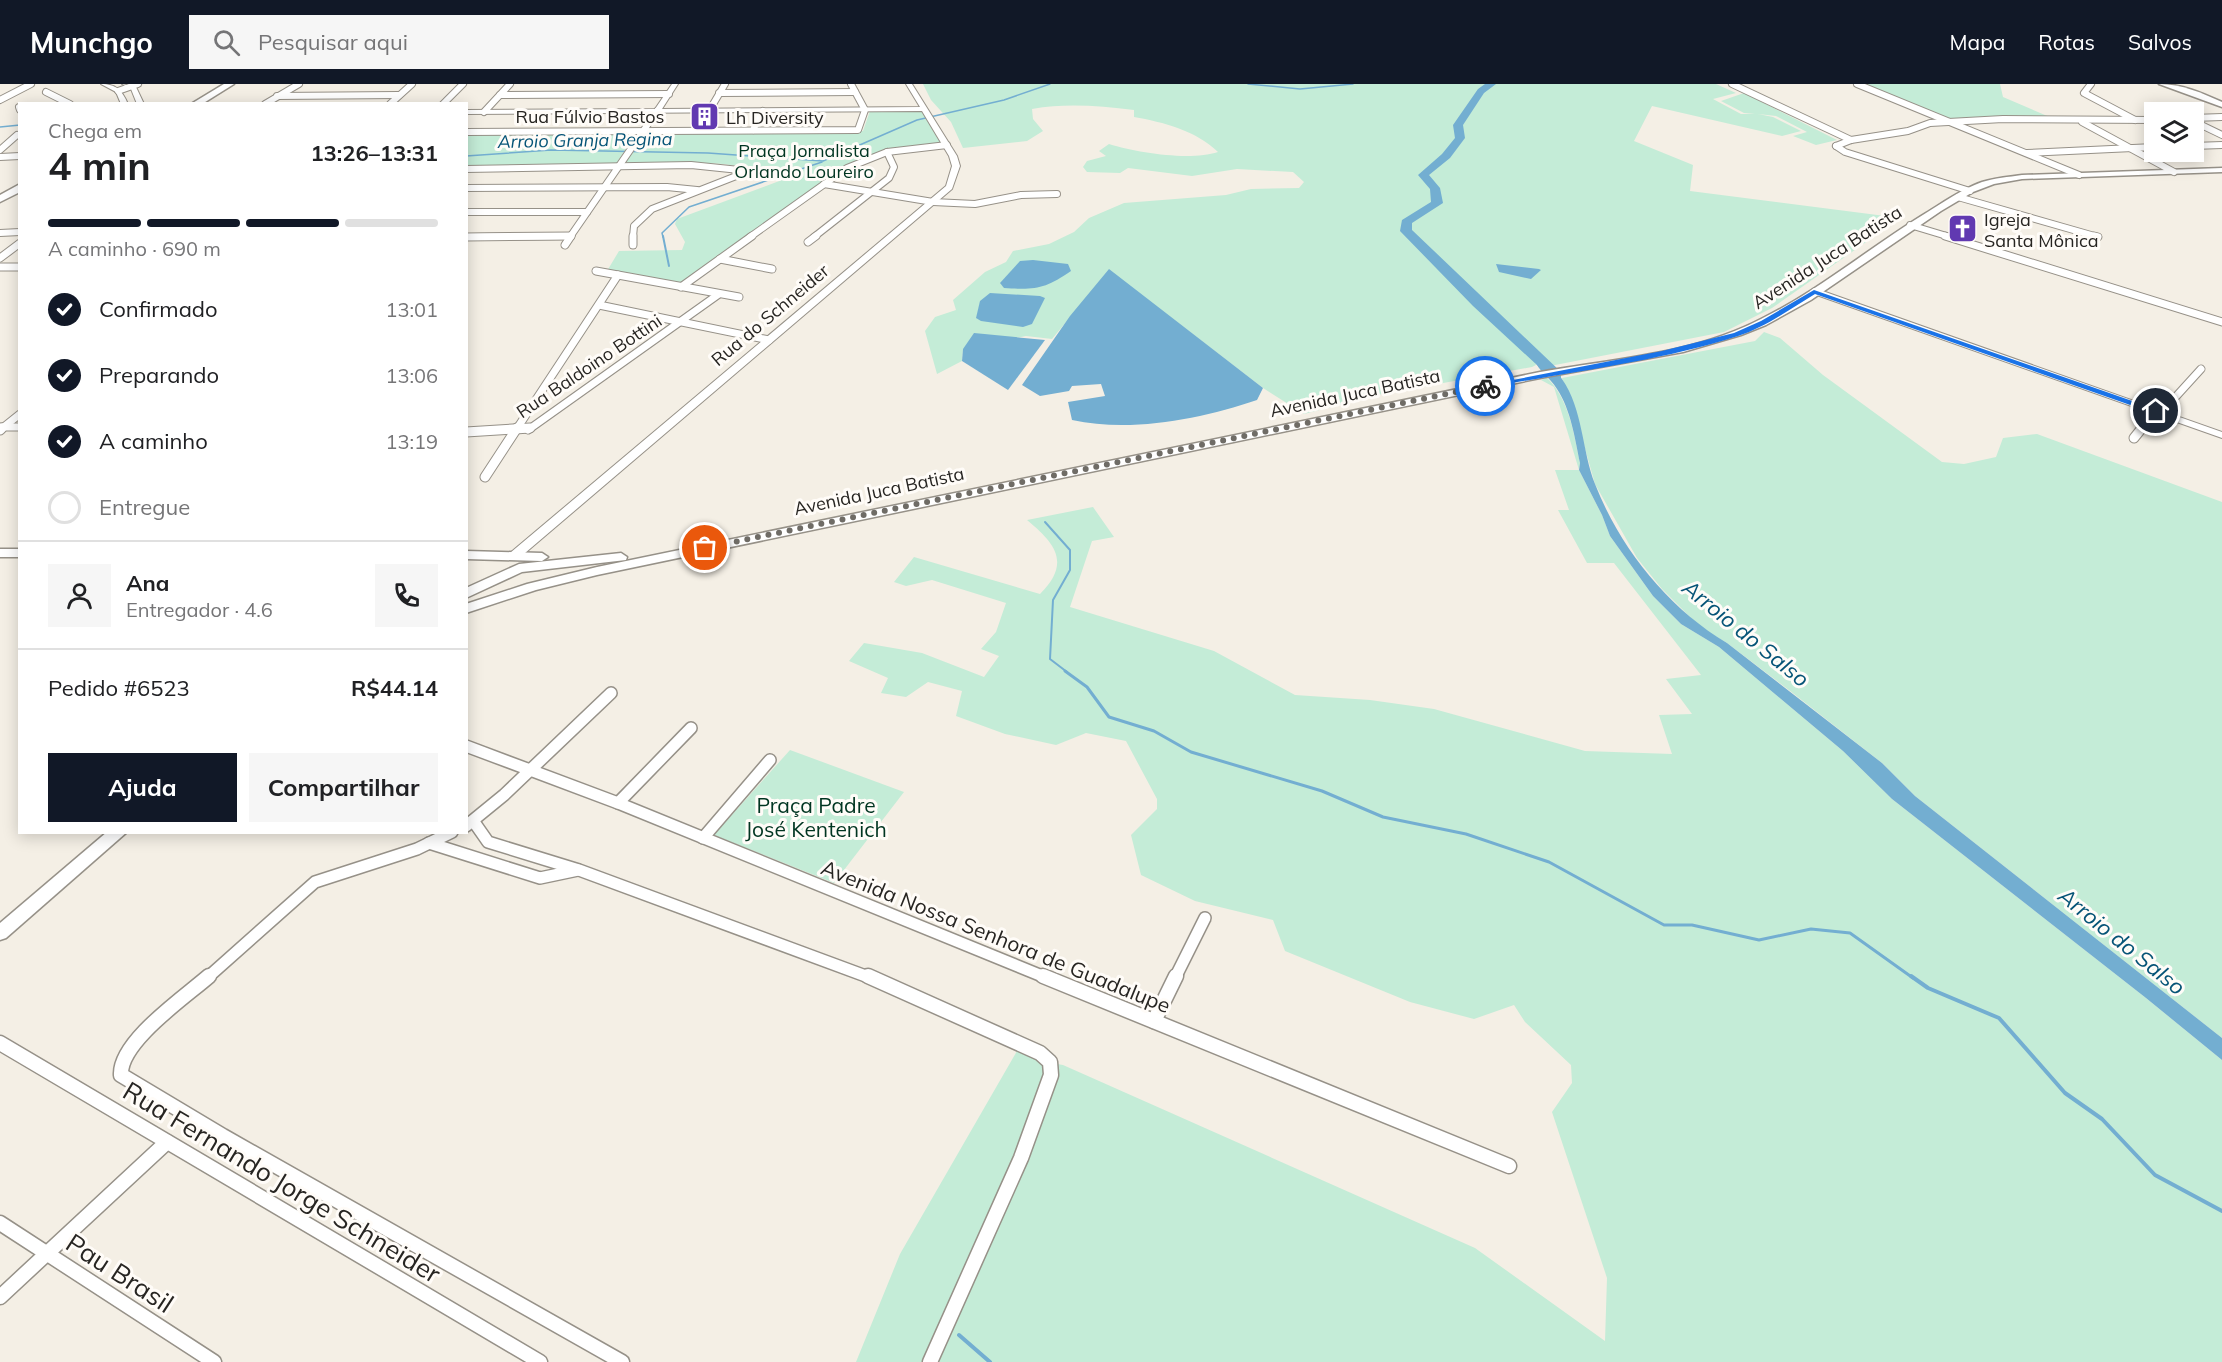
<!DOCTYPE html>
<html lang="pt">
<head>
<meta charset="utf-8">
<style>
	body { margin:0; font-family:Mulish,sans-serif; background:#f6f6f6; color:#202124; height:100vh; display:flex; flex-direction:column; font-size:22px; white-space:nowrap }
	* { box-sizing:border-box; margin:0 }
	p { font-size:20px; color:#757577 }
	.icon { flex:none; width:33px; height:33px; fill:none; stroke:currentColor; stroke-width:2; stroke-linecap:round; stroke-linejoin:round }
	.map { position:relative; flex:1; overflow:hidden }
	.drawer { position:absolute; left:18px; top:18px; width:450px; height:732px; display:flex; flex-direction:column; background:#fff; border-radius:0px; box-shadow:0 3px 15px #0003 }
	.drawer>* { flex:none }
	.controls { position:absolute; left:2144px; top:18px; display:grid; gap:12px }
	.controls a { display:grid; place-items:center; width:60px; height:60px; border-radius:0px; background:#fff; box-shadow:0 3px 15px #0003; font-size:30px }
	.pin { position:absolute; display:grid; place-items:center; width:51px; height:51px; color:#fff; margin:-26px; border:3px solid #fff; border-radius:50%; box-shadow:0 2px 6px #0007 }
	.courier { position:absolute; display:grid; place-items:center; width:60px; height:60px; margin:-30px; border:4px solid #1a73e8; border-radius:50%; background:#fff; color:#222; box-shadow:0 2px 8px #0007 }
	.overview em { font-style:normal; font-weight:700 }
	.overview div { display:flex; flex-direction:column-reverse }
	.overview { display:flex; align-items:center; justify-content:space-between; height:102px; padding:0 30px }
	h1 { font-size:39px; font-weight:700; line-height:45px }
	.bar { display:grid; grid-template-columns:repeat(4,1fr); gap:9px 6px; align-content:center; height:72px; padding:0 30px }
	.bar i { height:8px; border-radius:4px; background:#e0e0e0 }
	.bar .active { background:#111827 }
	.bar p { grid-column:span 4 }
	.line { display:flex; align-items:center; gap:15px; padding:0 30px; border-top:2px solid #e0e0e0 }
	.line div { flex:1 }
	.round { display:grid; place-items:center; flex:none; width:63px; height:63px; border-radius:0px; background:#f6f6f6 }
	ol { padding:0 30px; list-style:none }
	li { display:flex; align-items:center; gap:18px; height:66px }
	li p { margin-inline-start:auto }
	li .icon { padding:6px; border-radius:50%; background:#111827; color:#fff; stroke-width:4 }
	li:last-child { color:#757577 }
	li i { width:33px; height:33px; border:3px solid #e0e0e0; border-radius:50% }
	.cta { display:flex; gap:12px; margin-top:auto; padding:12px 30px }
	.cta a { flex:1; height:69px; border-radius:0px; background:#111827; color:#fff; font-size:24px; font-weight:700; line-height:69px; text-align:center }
	.cta a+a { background:#f6f6f6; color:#202124 }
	header { display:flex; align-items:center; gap:36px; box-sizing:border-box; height:84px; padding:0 30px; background:#111827; color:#fff }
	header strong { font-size:28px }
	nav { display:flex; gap:33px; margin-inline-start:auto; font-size:21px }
	.search { width:420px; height:54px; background:#f6f6f6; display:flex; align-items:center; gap:15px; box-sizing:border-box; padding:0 21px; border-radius:0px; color:#757577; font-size:22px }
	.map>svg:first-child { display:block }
	.green { fill:#c4ecd7 }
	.water { fill:#73aed1 }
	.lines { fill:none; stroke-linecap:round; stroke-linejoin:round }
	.stream-far3 { stroke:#73aed1; stroke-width:1.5 }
	.stream-far2 { stroke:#73aed1; stroke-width:2 }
	.stream-far1 { stroke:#73aed1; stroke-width:3 }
	.stream { stroke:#73aed1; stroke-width:4 }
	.river { fill:#73aed1; fill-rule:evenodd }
	.minor-far4-casing { stroke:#969188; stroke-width:8 }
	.minor-far3-casing { stroke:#969188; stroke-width:9 }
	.minor-far2-casing { stroke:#969188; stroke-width:11 }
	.minor-far1-casing { stroke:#969188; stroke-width:14 }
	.minor-casing { stroke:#969188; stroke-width:17 }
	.tertiary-casing { stroke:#969188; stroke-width:2 }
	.secondary-casing { stroke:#969188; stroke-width:3 }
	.primary-casing { stroke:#969188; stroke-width:3 }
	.minor-far4 { stroke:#fff; stroke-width:6 }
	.minor-far3 { stroke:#fff; stroke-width:7 }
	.minor-far2 { stroke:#fff; stroke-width:9 }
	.minor-far1 { stroke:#fff; stroke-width:11 }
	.minor { stroke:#fff; stroke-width:14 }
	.tertiary { fill:#fff; fill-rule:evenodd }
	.secondary { fill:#fff; fill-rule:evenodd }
	.primary { fill:#fff; fill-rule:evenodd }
	.route { fill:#1a73e8 }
	.done { stroke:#6f6c66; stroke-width:6; stroke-dasharray:0 10.8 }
	.labels { text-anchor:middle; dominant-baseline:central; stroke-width:6; stroke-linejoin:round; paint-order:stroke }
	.far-street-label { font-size:18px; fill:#272522; stroke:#fffcf8 }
	.far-poi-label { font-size:18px; fill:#272522; stroke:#fffcf8; text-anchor:start }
	.far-water-label { font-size:18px; font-style:italic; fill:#065477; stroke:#fffcf8 }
	.far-park-label { font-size:18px; fill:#003521; stroke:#fffcf8 }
	.park-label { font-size:21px; fill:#003521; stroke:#fffcf8 }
	.street-label { font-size:21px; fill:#272522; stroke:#fffcf8 }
	.water-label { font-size:22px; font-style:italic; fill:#065477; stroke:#fffcf8 }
	.near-street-label { font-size:26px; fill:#272522; stroke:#fffcf8 }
</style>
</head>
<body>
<header>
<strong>Munchgo</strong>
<div class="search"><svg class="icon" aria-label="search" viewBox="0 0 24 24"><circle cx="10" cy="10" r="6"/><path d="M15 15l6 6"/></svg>Pesquisar aqui</div>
<nav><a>Mapa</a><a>Rotas</a><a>Salvos</a></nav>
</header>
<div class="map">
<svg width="2222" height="1278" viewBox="0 0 2222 1278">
	<rect width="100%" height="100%" fill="#f4efe5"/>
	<!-- green -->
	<g class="green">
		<path d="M923 0H1716L1736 9 1713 15 1741 30H1755L1744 29 1721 17 1744 9 1837 56 1816 61 1793 52 1807 48 1776 32 1758 30 1773 33 1801 47 1782 52 1652 22 1634 57 1693 81 1690 107 1893 133 1869 156 1772 224 1724 248 1550 282 1543 276 1534 275 1536 281 1532 283 1377 311 1304 330 1263 304 1109 186 1052 255 1026 252 963 265 962 277 937 290 925 247 935 233 956 226 953 216 985 188 1006 178 1013 167 1049 160 1074 148 1089 134 1124 119 1226 111 1251 105 1299 104 1304 98 1293 88 1237 85 1192 92 1128 84 1120 89 1087 88 1083 83 1087 77 1106 72 1099 67 1109 60C1138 69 1190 77 1218 68 1197 47 1163 38 1134 33V26C1099 22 1067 19 1032 25L1033 35 1043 47 1027 57 963 64 951 38 931 16Z"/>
		<path d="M1861 0H2000L2003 13 2052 34 1946 35Z"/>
		<path d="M870 27H924L944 60 885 67 844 83 679 201 607 187 619 167 682 166 685 158 675 140 677 135 782 96C740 73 673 79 625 79L646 49 863 47Z"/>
		<path d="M637 48 616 80 467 83V50Z"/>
		<path d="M1764 248 1780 254 1823 291 1942 378 1964 380 1996 373 2003 354 2037 350 2222 418V954L1915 712 1882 679 1794 610 1727 559 1700 543 1662 505 1637 474 1595 400 1575 329 1562 294 1755 257Z"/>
		<path d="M1547 294C1569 315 1574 350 1580 379L1579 386 1602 431 1610 452 1653 512 1681 540 1719 563 1843 667 1892 715 2146 914 2222 976V1278H856L900 1170 1017 967 1040 977 1063 981 1475 1164 1605 1257 1607 1194 1552 1028 1572 999 1571 981 1525 938 1514 921 1474 935 1410 918 1285 867 1273 836 1195 817 1141 791 1131 751 1157 725V715L1126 657 1086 649 1056 661 1005 650 956 632 962 607 928 598 906 613 881 609 888 594 849 577 864 559 922 569 984 593 999 572 981 565 996 548 1006 519 932 496 906 502 894 498 914 473 1040 510C1071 479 1056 460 1027 436L1093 423 1114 453 1092 457 1070 523 1214 567 1295 611 1370 616 1434 625 1585 667 1672 670 1659 631 1692 630 1666 595 1701 591 1614 479H1587L1558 426H1569L1555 386H1579L1554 303 1541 296Z"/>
		<path d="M790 666 904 708 834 799 714 751Z"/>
	</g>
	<!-- water -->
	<g class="water">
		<path d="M1033 176 1068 180 1071 187C1045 205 1035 206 1004 204L1000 199 1020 177Z"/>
		<path d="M1496 180 1539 185 1541 186 1531 195 1499 188Z"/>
		<path d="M1109 185 1263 304 1257 316C1201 335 1131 349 1072 336L1068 318 1105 312 1101 300 1072 302 1069 307 1040 312 1022 301 1070 232Z"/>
		<path d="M990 209 1040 212 1045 214 1032 240 1023 243 981 237 976 234 980 217Z"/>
		<path d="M974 249 1045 256 1008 306 962 277 963 265Z"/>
		<path d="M1534 274 1543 276C1549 282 1557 288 1562 295 1583 325 1582 367 1595 400 1620 464 1668 524 1727 559L1882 679 1915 712 2222 954V976L2146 914 1892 715 1843 667 1719 563 1681 540 1653 512 1610 452 1602 431 1579 386 1580 379C1575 355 1571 326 1557 305 1550 293 1538 288 1534 274Z"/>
	</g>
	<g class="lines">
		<!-- stream-far3 -->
		<g class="stream-far3">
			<path d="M1248 0 1300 5 1353 0"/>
			<path d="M0 43 20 41"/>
			<path d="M466 72 551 66 708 69 823 77 917 36 1004 16 1050 0"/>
			<path d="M663 153 662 149 689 123 822 78"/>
		</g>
		<!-- stream-far2 -->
		<g class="stream-far2">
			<path d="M663 152 669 182"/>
			<path d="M1045 438 1070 466V486L1053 516 1050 575 1067 588"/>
		</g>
		<!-- stream-far1 -->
		<path class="stream-far1" d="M1065 587 1087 603 1109 633 1154 647 1191 668 1322 707 1383 733 1466 750 1549 778 1664 841H1692L1759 856 1811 845 1850 849 1913 894"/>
		<!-- stream -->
		<g class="stream">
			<path d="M1911 892 1928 904 1999 934 2065 1009 2102 1035 2155 1091 2222 1127"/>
			<path d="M959 1251 990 1278"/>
		</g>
		<!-- river -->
		<path class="river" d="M1485 0H1496L1484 9 1463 41 1465 54 1450 74 1429 91 1440 104 1443 119 1412 139V146L1561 288V294H1551L1473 222 1400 147 1402 136 1431 118 1430 105 1418 91 1442 70 1455 54 1453 41 1478 5Z"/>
		<defs>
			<g id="minor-far4">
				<path d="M1732 0 1851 56"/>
				<path d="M1857 0 2079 91"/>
				<path d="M2091 0 2084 9 2135 36"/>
				<path d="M118 7 138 0"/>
				<path d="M46 8 70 20"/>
				<path d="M719 9 855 8"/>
				<path d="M500 11 669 10"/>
				<path d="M277 12 399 11"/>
				<path d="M0 16 31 0"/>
				<path d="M265 20 299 0"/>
				<path d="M390 20 412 0"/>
				<path d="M443 20 463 0"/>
				<path d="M19 23 20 26"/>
				<path d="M709 27 725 0"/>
				<path d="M484 28 510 0"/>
				<path d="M2193 34 2222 33"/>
				<path d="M2193 37 2222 51"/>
				<path d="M2082 38 2174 88"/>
				<path d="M753 46 763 27"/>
				<path d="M466 48 858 46 865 26 851 0"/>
				<path d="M1836 62 1851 56 1908 47 1930 39 2003 35 2154 36"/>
				<path d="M1836 62 1845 68 1970 107"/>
				<path d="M2193 62 2222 61"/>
				<path d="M0 66 17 51"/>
				<path d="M2027 69 2154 63"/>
				<path d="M0 73 20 72"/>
				<path d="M466 85 691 81 749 87 652 125 634 142 633 153"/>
				<path d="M824 100 933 118 975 120 1021 111 1057 110"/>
				<path d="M466 104 667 103 697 106"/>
				<path d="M1958 113 2098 153"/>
				<path d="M466 128H587"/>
				<path d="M1910 141 1950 153"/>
				<path d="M0 149 20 148"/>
				<path d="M466 153 571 152"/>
				<path d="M570 153 657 27"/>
				<path d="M750 153 847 84 887 68 947 61"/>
				<path d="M814 153 889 94 894 83 887 68"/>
			</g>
			<g id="minor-far3">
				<path d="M1945 152 2222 238"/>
				<path d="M2094 152 2098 153"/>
				<path d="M466 153 571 152"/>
				<path d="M808 158 816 152"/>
				<path d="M565 161 571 152"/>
				<path d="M633 161V152"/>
				<path d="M0 174 20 159"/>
				<path d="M720 175 772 185"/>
				<path d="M0 183H20"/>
				<path d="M596 187 739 213"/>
				<path d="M681 203 752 152"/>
				<path d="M599 221 769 256"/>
				<path d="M2161 329 2201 285"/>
				<path d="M0 343H20"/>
				<path d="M0 346 20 330"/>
				<path d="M516 346 618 191"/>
				<path d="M528 346 719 210"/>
				<path d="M2141 346 2156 327"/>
			</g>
			<g id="minor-far2">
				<path d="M0 346 2 344"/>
				<path d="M466 348 530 344"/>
				<path d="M2134 354 2142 344"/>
				<path d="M485 393 517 344"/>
			</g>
			<g id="minor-far1">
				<path d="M466 662 618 719 1047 894"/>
				<path d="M618 719 691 644"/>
				<path d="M474 738 488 758 579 786 871 894"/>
				<path d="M466 742 504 711 611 609"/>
				<path d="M703 754 770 676"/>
				<path d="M429 759 540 794 578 786"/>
				<path d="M207 894 315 798 417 765 452 748"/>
				<path d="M1175 894 1205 834"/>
			</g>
			<g id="minor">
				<path d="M209 892C185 913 119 958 121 991L223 1052 622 1278"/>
				<path d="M868 892 1040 969 1050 978 1051 991 1021 1074 930 1278"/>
				<path d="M1043 892 1509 1082"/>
				<path d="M1154 937 1176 892"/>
				<path d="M0 959 540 1278"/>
				<path d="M0 1139 214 1278"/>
				<path d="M0 1213 167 1058"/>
			</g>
			<g id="tertiary">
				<path d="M101 0C116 0 122 6 128 20H121L116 8Z"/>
				<path d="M122 0 136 3 144 20H137L131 5Z"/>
				<path d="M672 0H678L662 25 920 23 906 0H912L957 72 960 82 952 105 518 475H510L508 472 510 469 946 102 952 82 949 72 922 27 466 30V26L655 25Z"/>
				<path d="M1814 204 2222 348V354L1811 209 1810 207Z"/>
			</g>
			<g id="secondary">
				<path d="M2159 0C2182 0 2202 9 2222 18V23Z"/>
				<path d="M2222 84V88L2022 95 1994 100 1973 108 1941 127 1811 216 1766 241 1741 251 1683 268 1540 294 597 491 536 506 466 529V520L527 500 597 483 1540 288C1613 275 1694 270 1761 235 1820 206 1870 163 1926 129 1944 118 1962 105 1982 98 1995 94 2008 93 2022 91Z"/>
				<rect x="0" y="465" width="20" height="8"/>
				<path d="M466 467 542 469 548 473 542 477 466 475Z"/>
				<path d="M621 469 627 473 626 476 522 488 466 514V504L519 480Z"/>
				<path d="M107 748H127L6 854 0 856V839Z"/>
			</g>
			<g id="primary">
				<path d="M224 0H234L202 20H191Z"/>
				<path d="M20 100V108L0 118V111Z"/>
			</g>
		</defs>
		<!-- minor-far4 casing -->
		<use href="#minor-far4" class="minor-far4-casing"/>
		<!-- minor-far3 casing -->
		<use href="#minor-far3" class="minor-far3-casing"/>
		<!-- minor-far2 casing -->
		<use href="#minor-far2" class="minor-far2-casing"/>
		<!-- minor-far1 casing -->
		<use href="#minor-far1" class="minor-far1-casing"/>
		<!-- minor casing -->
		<use href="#minor" class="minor-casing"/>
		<!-- tertiary casing -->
		<use href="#tertiary" class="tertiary-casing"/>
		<!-- secondary casing -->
		<use href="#secondary" class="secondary-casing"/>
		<!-- primary casing -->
		<use href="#primary" class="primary-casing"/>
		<!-- minor-far4 -->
		<use href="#minor-far4" class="minor-far4"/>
		<!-- minor-far3 -->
		<use href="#minor-far3" class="minor-far3"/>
		<!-- minor-far2 -->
		<use href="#minor-far2" class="minor-far2"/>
		<!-- minor-far1 -->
		<use href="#minor-far1" class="minor-far1"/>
		<!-- minor -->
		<use href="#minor" class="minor"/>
		<!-- tertiary -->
		<use href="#tertiary" class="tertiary"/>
		<!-- secondary -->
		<use href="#secondary" class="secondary"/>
		<!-- primary -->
		<use href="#primary" class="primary"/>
	</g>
	<!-- route -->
	<path class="route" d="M1814 206 2158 326 2159 327 2153 329 1815 210C1790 225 1766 243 1738 252 1657 278 1569 288 1485 304L1482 302 1662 267 1734 249 1761 237Z"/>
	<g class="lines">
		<!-- done -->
		<path class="done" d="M705 464 1485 302"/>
	</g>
	<!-- icons -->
	<defs>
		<symbol id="building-square" viewBox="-11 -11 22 22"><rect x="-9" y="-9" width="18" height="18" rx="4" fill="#6139b1" stroke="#fffcf8"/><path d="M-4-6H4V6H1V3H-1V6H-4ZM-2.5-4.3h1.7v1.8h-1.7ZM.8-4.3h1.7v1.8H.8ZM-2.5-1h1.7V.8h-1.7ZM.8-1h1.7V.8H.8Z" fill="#fff"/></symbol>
		<symbol id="church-square" viewBox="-11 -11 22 22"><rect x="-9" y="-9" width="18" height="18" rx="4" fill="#6139b1" stroke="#fffcf8"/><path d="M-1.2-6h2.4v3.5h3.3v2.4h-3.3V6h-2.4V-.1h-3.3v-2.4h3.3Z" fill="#fff"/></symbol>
	</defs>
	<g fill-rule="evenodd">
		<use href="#building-square" x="688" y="16" width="33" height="33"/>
		<use href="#church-square" x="1946" y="128" width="33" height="33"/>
	</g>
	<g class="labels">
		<!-- far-street labels -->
		<g class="far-street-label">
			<text x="590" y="32">Rua Fúlvio Bastos</text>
			<text transform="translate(1827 173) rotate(-33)">Avenida Juca Batista</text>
			<text transform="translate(770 231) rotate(-40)">Rua do Schneider</text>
			<text transform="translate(589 282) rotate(-34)">Rua Baldoino Bottini</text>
			<text transform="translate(1355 309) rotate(-12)">Avenida Juca Batista</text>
			<text transform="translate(879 407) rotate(-12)">Avenida Juca Batista</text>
		</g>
		<!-- far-poi labels -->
		<g class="far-poi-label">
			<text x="726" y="33">Lh Diversity</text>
			<text x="1984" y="135">Igreja<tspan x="1984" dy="21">Santa Mônica</tspan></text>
		</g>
		<!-- far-water labels -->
		<g class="far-water-label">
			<text transform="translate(585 56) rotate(-1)">Arroio Granja Regina</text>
		</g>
		<!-- far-park labels -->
		<g class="far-park-label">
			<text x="804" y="66">Praça Jornalista<tspan x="804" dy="21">Orlando Loureiro</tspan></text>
		</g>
		<!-- park labels -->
		<g class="park-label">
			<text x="816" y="721">Praça Padre<tspan x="816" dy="24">José Kentenich</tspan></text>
		</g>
		<!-- street labels -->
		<g class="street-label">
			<text transform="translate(996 852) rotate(22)">Avenida Nossa Senhora de Guadalupe</text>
		</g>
		<!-- water labels -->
		<g class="water-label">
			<text transform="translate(1746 549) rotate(39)">Arroio do Salso</text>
			<text transform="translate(2122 857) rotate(39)">Arroio do Salso</text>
		</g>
		<!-- near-street labels -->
		<g class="near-street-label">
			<text transform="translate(282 1098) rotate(31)">Rua Fernando Jorge Schneider</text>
			<text transform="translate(120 1189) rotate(33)">Pau Brasil</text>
		</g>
	</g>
</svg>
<div class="controls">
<a><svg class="icon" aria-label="layers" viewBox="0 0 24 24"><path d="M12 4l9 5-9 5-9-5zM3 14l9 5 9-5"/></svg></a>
</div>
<div class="pin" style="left:705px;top:464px;background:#ea580c"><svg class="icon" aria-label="bag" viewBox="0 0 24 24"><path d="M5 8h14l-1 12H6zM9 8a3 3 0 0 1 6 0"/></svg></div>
<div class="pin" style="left:2156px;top:327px;background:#1f2937"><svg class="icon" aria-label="home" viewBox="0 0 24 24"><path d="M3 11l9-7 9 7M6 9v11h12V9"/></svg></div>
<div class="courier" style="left:1485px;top:302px"><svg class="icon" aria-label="bike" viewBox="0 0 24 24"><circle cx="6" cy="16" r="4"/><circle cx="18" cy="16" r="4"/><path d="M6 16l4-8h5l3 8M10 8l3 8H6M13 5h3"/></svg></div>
<section class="drawer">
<div class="overview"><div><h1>4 min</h1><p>Chega em</p></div><em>13:26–13:31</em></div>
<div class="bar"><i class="active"></i><i class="active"></i><i class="active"></i><i></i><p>A caminho · 690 m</p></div>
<ol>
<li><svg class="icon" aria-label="check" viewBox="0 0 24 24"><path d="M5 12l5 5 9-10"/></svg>Confirmado<p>13:01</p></li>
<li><svg class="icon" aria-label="check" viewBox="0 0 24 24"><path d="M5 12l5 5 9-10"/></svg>Preparando<p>13:06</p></li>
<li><svg class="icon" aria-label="check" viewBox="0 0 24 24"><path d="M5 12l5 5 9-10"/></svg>A caminho<p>13:19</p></li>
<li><i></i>Entregue</li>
</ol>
<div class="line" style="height:108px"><a class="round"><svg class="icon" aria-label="person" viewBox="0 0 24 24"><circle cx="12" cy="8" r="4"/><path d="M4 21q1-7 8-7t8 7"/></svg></a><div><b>Ana</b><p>Entregador · 4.6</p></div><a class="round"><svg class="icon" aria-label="phone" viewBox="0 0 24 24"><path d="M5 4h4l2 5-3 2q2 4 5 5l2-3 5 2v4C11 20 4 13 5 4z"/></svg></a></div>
<div class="line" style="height:78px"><div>Pedido #6523</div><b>R$44.14</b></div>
<div class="cta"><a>Ajuda</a><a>Compartilhar</a></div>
</section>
</div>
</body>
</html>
